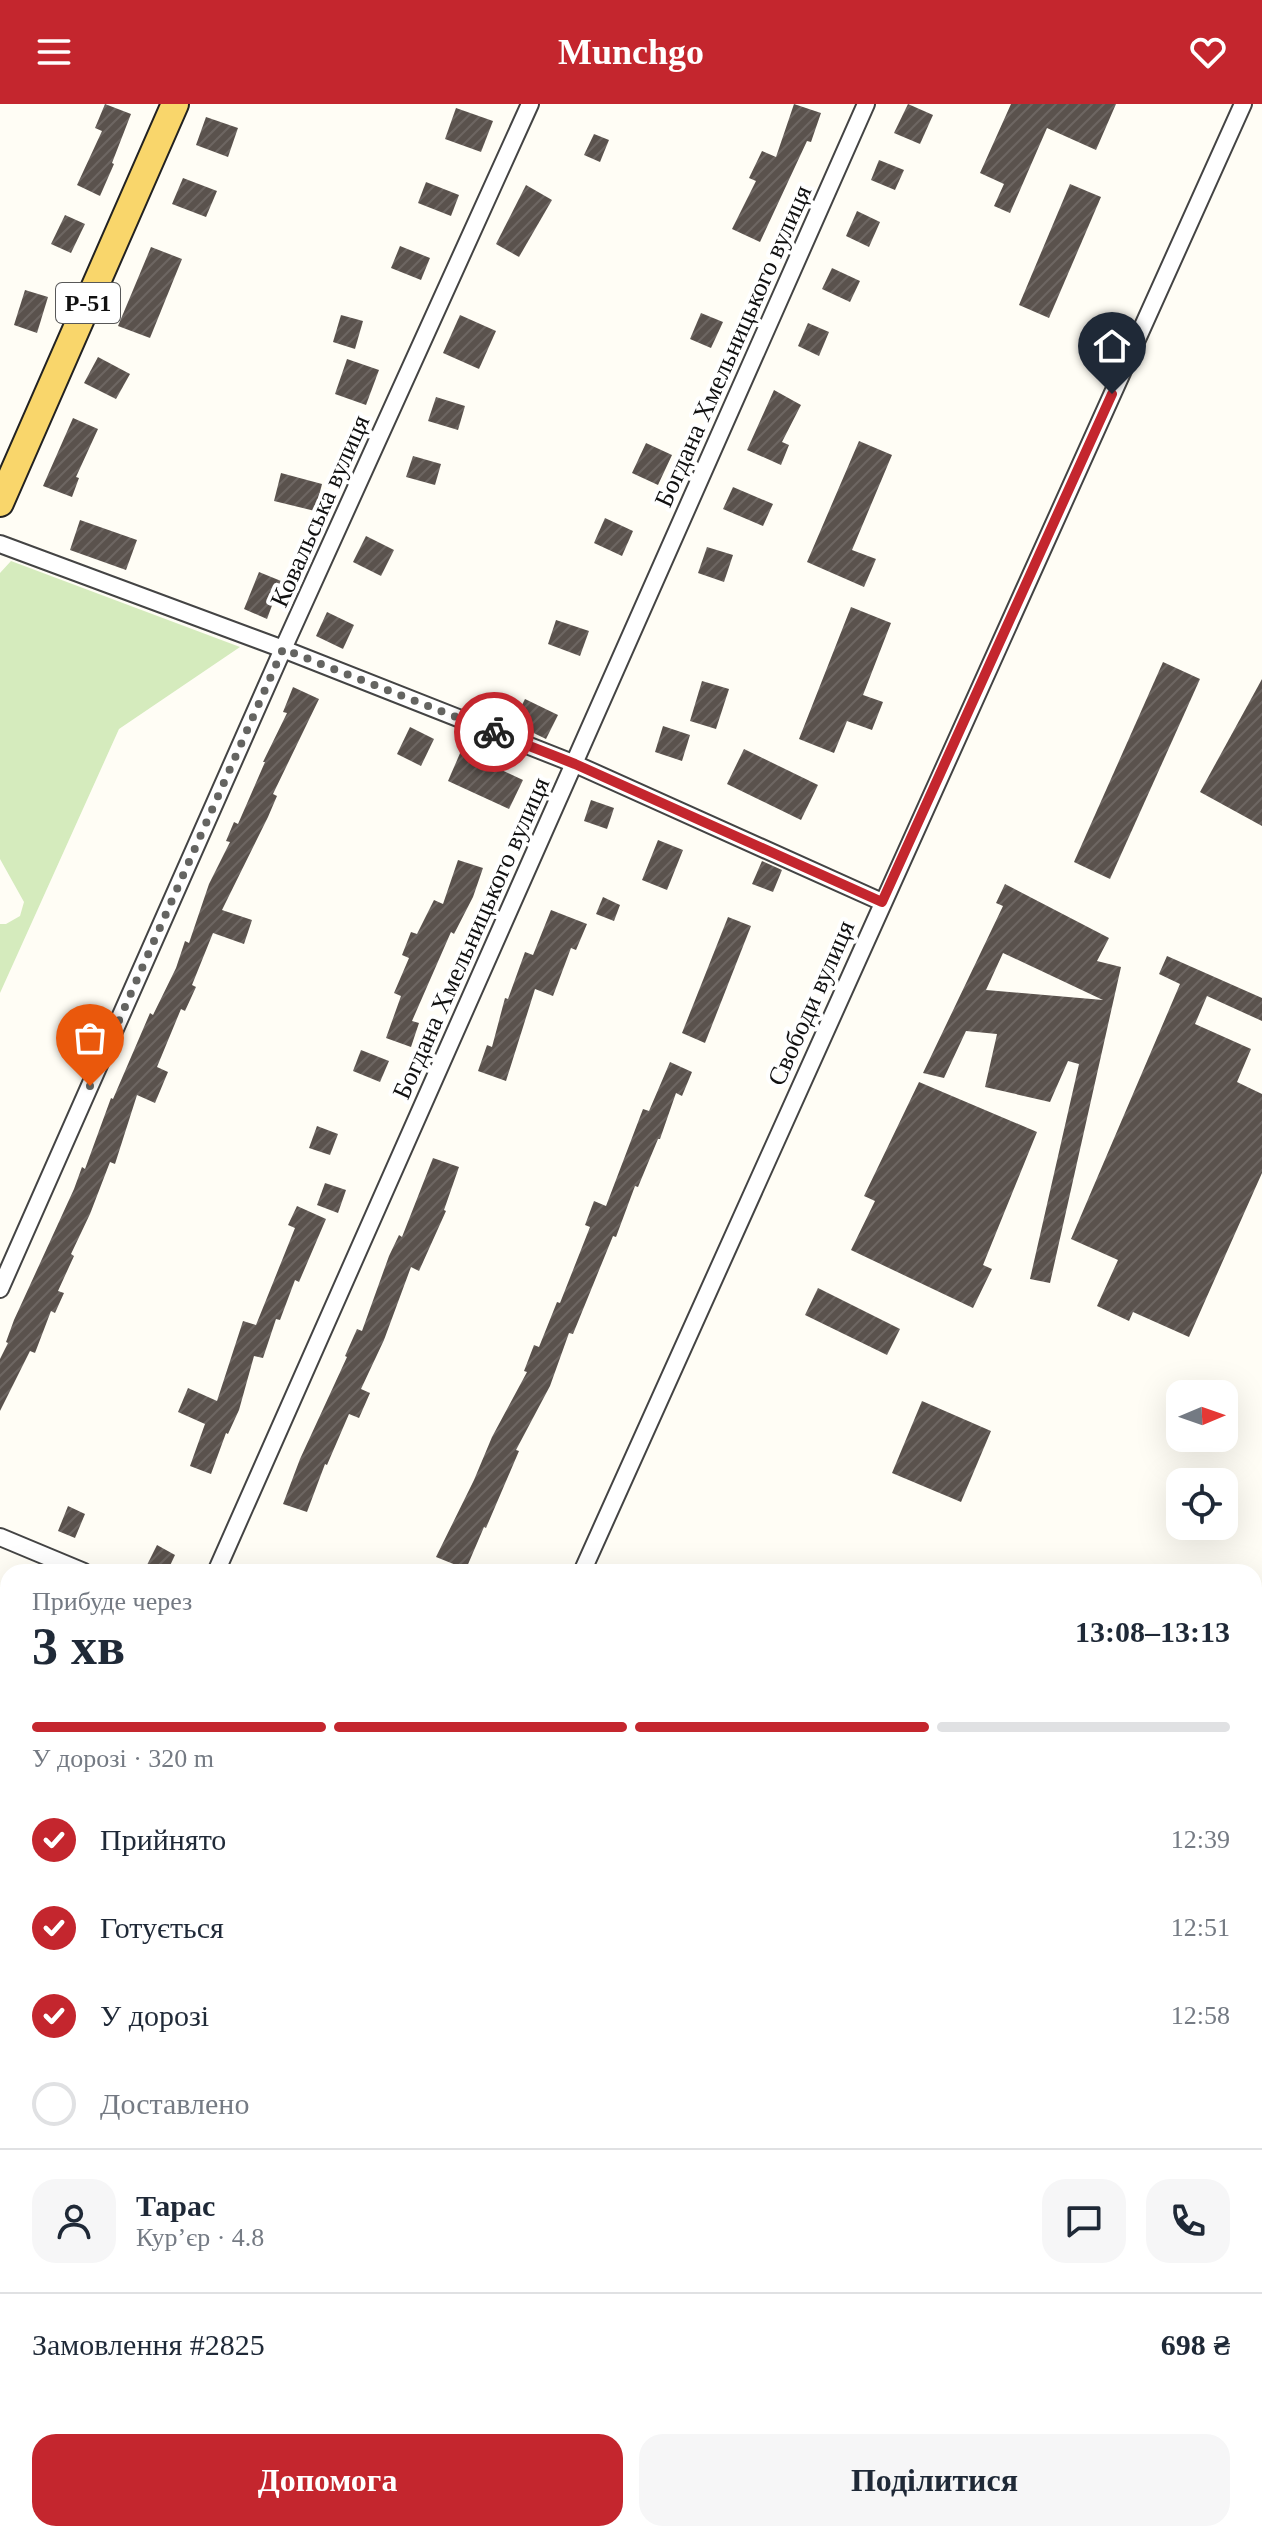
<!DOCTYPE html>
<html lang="uk">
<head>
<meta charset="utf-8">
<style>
	body { margin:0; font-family:Georgia,serif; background:#f6f6f7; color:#1f2937; height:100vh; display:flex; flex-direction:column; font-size:30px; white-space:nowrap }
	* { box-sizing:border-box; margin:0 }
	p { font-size:26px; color:#747a83 }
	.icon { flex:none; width:44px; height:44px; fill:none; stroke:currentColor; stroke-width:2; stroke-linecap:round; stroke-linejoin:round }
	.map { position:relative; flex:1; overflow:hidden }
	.drawer { position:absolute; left:0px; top:1460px; width:1262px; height:978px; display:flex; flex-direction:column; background:#fff; border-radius:24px 24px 0 0; box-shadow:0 8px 32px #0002 }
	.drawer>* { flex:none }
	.needle { width:52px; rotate:88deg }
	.tools { position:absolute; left:1166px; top:1276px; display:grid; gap:16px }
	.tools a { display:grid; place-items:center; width:72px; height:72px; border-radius:16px; background:#fff; box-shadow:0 8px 32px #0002; font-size:40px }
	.pin { position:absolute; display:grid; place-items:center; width:68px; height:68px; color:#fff; margin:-82px -34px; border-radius:50% 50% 50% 0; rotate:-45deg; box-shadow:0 0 8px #0007 }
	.pin .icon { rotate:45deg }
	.courier { position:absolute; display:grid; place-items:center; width:80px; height:80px; margin:-40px; border:6px solid #c4262e; border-radius:50%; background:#fff; color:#222; box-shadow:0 2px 10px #0007 }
	.summary em { font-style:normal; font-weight:800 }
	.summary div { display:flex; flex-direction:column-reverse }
	.summary { display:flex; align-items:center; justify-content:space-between; height:136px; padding:0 32px }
	h1 { font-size:52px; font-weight:800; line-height:60px }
	.bar { display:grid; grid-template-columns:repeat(4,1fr); gap:12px 8px; align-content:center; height:96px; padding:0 32px }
	.bar i { height:10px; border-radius:6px; background:#e0e1e3 }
	.bar .on { background:#c4262e }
	.bar p { grid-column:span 4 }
	.line { display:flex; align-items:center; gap:20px; padding:0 32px; border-top:2px solid #e0e1e3 }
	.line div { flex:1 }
	.round { display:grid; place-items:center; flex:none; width:84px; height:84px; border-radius:24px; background:#f6f6f7 }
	ol { padding:0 32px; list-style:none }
	li { display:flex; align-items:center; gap:24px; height:88px }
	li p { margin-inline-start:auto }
	li .icon { padding:8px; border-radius:50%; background:#c4262e; color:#fff; stroke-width:4 }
	li:last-child { color:#747a83 }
	li i { width:44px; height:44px; border:4px solid #e0e1e3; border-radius:50% }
	.button { display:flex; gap:16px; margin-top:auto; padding:16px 32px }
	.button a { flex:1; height:92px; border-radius:24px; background:#c4262e; color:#fff; font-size:32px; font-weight:800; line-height:92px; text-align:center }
	.button a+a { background:#f6f6f7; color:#1f2937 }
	header { display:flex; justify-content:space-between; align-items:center; height:104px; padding:0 32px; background:#c4262e; color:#fff; font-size:36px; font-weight:800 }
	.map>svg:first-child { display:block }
	.grass { fill:#d5ebbd }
	.forest { fill:url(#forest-crowns) }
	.building { fill:url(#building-hatch); fill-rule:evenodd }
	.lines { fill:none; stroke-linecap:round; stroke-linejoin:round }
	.street-casing { stroke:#444; stroke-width:20 }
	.primary-casing { stroke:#222; stroke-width:30 }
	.street { stroke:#fff; stroke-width:16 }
	.primary { stroke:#f9d66b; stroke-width:26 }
	.done { stroke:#646461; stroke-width:8; stroke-dasharray:0 14.4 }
	.route { stroke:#c4262e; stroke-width:10 }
	.labels { text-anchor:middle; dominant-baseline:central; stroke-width:8; stroke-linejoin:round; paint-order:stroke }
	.shield { fill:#fff; stroke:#585858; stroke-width:2 }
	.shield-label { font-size:24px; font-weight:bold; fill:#111 }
	.street-label { font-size:26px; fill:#111; stroke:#fff }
</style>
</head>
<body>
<header><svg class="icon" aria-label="menu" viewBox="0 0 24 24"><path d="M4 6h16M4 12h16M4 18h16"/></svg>Munchgo<svg class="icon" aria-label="heart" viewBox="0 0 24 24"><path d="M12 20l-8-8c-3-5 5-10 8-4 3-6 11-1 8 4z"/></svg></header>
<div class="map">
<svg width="1262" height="2437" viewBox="0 0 1262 2437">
	<defs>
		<pattern id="forest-crowns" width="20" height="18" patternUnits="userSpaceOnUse" patternTransform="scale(2)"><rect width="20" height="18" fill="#b9dc9c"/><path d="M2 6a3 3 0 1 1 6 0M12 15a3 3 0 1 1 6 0" fill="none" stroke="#9ebc85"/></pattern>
		<pattern id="building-hatch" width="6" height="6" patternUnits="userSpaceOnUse" patternTransform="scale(2)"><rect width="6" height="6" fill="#5a524d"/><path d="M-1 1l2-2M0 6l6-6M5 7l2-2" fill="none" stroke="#6d6662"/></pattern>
	</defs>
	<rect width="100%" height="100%" fill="#fffdf5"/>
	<!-- grass -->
	<path class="grass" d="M11 457 240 543 119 625 0 889V820H6L20 812 24 798 0 755V469Z"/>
	<!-- forest -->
	<g class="forest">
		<path d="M8 2037V2419L0 2396V2038Z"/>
		<path d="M12 2430H163L166 2437H14Z"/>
	</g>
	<!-- building -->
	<g class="building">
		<path d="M105 0 131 10 112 59 114 60 100 92 77 81 102 27 95 24Z"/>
		<path d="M794 0 821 9 811 38 807 37 760 138 732 125 756 77 749 74 762 47 776 53Z"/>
		<path d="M908 0 933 11 920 40 894 29Z"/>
		<path d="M1011 0H1116L1096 46 1047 24 1010 109 994 102 1004 80 980 69Z"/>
		<path d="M456 4 493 17 481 48 445 35Z"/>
		<path d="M206 13 238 24 228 53 196 41Z"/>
		<path d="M594 30 609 36 600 58 584 51Z"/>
		<path d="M879 56 904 66 895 86 871 76Z"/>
		<path d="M183 74 217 87 206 113 172 100Z"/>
		<path d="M426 78 459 91 451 112 418 99Z"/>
		<path d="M1070 80 1101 93 1049 214 1019 201Z"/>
		<path d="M526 81 552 96 519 153 496 140Z"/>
		<path d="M857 107 880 118 869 143 846 132Z"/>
		<path d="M65 111 85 120 71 149 51 140Z"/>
		<path d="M400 142 430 154 421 176 391 164Z"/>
		<path d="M151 143 182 155 150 234 118 222Z"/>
		<path d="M832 164 860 177 850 198 822 185Z"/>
		<path d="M25 186 48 193 37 229 14 221Z"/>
		<path d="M701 209 723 218 711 244 690 235Z"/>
		<path d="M341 211 363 217 355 245 333 238Z"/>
		<path d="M460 211 496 227 479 265 443 249Z"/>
		<path d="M808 219 829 228 819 252 798 242Z"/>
		<path d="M98 253 130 270 116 295 84 279Z"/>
		<path d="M347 255 379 266 366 301 335 290Z"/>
		<path d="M774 286 801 301 782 338 789 341 781 361 747 346Z"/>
		<path d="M436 293 465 302 458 326 428 317Z"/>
		<path d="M73 314 98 325 76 373 79 374 72 393 43 382Z"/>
		<path d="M859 337 892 351 852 446 876 455 864 483 807 458Z"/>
		<path d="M646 339 672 351 658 381 632 369Z"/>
		<path d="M413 352 441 360 435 381 406 373Z"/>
		<path d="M281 369 322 380 315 407 274 397Z"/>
		<path d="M733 383 773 400 763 422 723 405Z"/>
		<path d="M605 414 633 427 622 452 594 439Z"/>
		<path d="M80 416 137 436 126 466 70 446Z"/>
		<path d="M366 432 394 446 381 472 353 458Z"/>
		<path d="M707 443 733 451 724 478 698 469Z"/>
		<path d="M259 468 281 477 267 515 244 505Z"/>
		<path d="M851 503 891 519 863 591 883 598 872 626 847 617 834 649 799 635Z"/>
		<path d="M327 508 354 521 343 545 316 532Z"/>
		<path d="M556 516 589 527 580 552 548 540Z"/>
		<path d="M1163 558 1200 575 1110 775 1074 758Z"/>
		<path d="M1262 575V722L1200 688Z"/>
		<path d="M702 577 729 585 716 625 690 617Z"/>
		<path d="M293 583 319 595 273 690 277 692 268 713 222 806 252 816 244 840 213 829 192 881 196 883 185 907 181 905 157 963 168 968 155 999 137 991 115 1060 110 1058 90 1110 71 1150 74 1152 58 1187 64 1189 55 1209 51 1207 35 1249 30 1247 0 1307V1255L8 1239 6 1238 14 1216 74 1085 82 1063 85 1065 111 994 113 995 150 909 153 911 176 864 185 837 189 839 209 780 230 738 226 737 234 718 238 720 265 658H263L287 609 283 608Z"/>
		<path d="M525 595 558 611 546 635 513 619Z"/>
		<path d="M663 622 690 631 682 657 655 648Z"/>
		<path d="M410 623 434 635 421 662 397 650Z"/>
		<path d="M744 645 818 681 801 716 727 680Z"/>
		<path d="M461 647 523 676 509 705 448 677Z"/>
		<path d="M591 696 614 704 607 725 584 717Z"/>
		<path d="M658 736 683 746 667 786 642 776Z"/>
		<path d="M458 756 483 764 473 793 454 830 451 828 412 917 419 919 411 943 386 934 401 892 394 889 409 854 402 851 411 828 417 830 434 796 443 800Z"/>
		<path d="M762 757 782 766 773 788 752 780Z"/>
		<path d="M1005 780 1109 834 1097 857 1121 863 1050 1179 1030 1175 1079 960 1068 957 1050 998 985 983 997 930 966 927 944 974 923 969 1003 802 996 799ZM1003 849 1103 896 986 886Z"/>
		<path d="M603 793 620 801 614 817 596 810Z"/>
		<path d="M551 806 587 820 576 846 571 844 553 892 535 885 506 977 478 967 487 941 492 943 505 894 508 895 525 848 533 851Z"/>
		<path d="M728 813 751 822 705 939 682 929Z"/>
		<path d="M1167 852 1262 894V917L1207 892 1195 920 1251 945 1237 978 1262 990V1069L1189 1233 1133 1208 1129 1217 1097 1202 1118 1156 1071 1135 1180 880 1159 870Z"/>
		<path d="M361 946 389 957 380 978 353 967Z"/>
		<path d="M670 958 692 968 682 992 676 989 660 1035H658L638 1083 635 1082 616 1133 613 1132 573 1230 569 1229 550 1282 516 1346 519 1347 486 1424 484 1423 466 1465 436 1453 474 1376 492 1333 527 1268 524 1267 534 1241 539 1243 557 1198 560 1199 590 1123 585 1121 594 1097 606 1102 643 1005 649 1007Z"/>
		<path d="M919 978 1037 1028 983 1161 992 1165 973 1204 851 1146 875 1097 864 1092Z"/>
		<path d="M317 1022 338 1030 330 1051 309 1044Z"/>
		<path d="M433 1054 459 1063 444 1106 446 1107 419 1167 411 1163 384 1236 361 1285 370 1289 359 1314 349 1310 327 1361 325 1360 307 1408 283 1400 300 1355 347 1253 345 1252 357 1225 362 1227 389 1152 399 1131 402 1133Z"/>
		<path d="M325 1079 346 1086 338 1109 317 1101Z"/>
		<path d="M297 1102 326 1115 299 1178 295 1176 280 1216 276 1215 263 1254 254 1252 239 1306 228 1330 226 1329 211 1370 190 1362 205 1320 178 1308 188 1284 217 1297 243 1217 256 1221 295 1124 288 1121Z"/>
		<path d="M818 1184 900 1225 887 1251 805 1211Z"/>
		<path d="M922 1297 991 1327 961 1398 892 1369Z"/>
		<path d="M68 1402 85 1410 75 1434 58 1427Z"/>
		<path d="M157 1441 175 1451 167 1468H161L147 1461Z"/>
	</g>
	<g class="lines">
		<defs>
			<g id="street">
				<path d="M0 440 283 545 575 660 882 798"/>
				<path d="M0 1185 283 545 530 0"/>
				<path d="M0 1433 84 1468"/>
				<path d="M216 1468 866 0"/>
				<path d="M582 1468 1243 0"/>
				<path d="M0 1933 8 1916"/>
				<path d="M0 1996 8 1995"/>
				<path d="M584 2430 587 2437"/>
				<path d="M626 2430 645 2437"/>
			</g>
			<g id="primary">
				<path d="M0 399 175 0"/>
				<path d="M0 1948 8 1968"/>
				<path d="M178 2430 181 2437"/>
			</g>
		</defs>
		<!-- street casing -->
		<use href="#street" class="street-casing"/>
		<!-- primary casing -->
		<use href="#primary" class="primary-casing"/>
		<!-- street -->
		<use href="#street" class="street"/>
		<!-- primary -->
		<use href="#primary" class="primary"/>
	</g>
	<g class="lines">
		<!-- done -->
		<path class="done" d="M90 982 283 545 494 628"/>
		<!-- route -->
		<path class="route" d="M494 628 575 660 882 798 1112 290"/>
	</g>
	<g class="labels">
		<!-- shield labels -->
		<rect class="shield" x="56" y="179" width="64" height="40" rx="6"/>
		<g class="shield-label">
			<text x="88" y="199">Р-51</text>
		</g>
		<!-- street labels -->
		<g class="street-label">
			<text transform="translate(733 242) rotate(-66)">Богдана Хмельницького вулиця</text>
			<text transform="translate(320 407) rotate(-66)">Ковальська вулиця</text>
			<text transform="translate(471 834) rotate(-66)">Богдана Хмельницького вулиця</text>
			<text transform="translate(811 899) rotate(-66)">Свободи вулиця</text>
		</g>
	</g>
</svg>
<div class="tools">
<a><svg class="needle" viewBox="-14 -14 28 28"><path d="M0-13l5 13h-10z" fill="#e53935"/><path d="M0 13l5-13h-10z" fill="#747a83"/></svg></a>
<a><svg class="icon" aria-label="locate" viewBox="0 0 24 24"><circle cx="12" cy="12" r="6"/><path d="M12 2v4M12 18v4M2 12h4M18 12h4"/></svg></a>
</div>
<div class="pin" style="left:90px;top:982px;background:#ea580c"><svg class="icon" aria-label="bag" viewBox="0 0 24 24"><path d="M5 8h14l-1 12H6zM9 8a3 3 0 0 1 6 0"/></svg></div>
<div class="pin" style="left:1112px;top:290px;background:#1f2937"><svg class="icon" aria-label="home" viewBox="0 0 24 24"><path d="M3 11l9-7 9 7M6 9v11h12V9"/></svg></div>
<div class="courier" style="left:494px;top:628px"><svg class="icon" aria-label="bike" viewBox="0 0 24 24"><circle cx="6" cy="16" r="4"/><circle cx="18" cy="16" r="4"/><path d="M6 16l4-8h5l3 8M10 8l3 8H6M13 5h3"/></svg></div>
<section class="drawer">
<div class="summary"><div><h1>3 хв</h1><p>Прибуде через</p></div><em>13:08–13:13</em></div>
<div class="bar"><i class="on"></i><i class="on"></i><i class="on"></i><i></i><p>У дорозі · 320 m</p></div>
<ol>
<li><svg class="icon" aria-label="check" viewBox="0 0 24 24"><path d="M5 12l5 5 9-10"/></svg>Прийнято<p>12:39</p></li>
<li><svg class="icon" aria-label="check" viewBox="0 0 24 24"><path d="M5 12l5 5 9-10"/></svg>Готується<p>12:51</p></li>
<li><svg class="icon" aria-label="check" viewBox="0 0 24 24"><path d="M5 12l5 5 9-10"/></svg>У дорозі<p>12:58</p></li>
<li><i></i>Доставлено</li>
</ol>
<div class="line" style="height:144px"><a class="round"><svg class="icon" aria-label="person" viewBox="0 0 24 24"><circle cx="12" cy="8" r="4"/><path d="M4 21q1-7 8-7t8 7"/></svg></a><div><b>Тарас</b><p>Кур’єр · 4.8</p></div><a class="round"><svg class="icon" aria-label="chat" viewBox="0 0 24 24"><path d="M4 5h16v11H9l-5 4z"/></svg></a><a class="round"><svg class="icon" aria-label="phone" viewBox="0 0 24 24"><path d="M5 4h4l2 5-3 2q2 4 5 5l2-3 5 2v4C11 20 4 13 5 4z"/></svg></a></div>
<div class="line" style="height:104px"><div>Замовлення #2825</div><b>698 ₴</b></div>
<div class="button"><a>Допомога</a><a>Поділитися</a></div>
</section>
</div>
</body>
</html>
